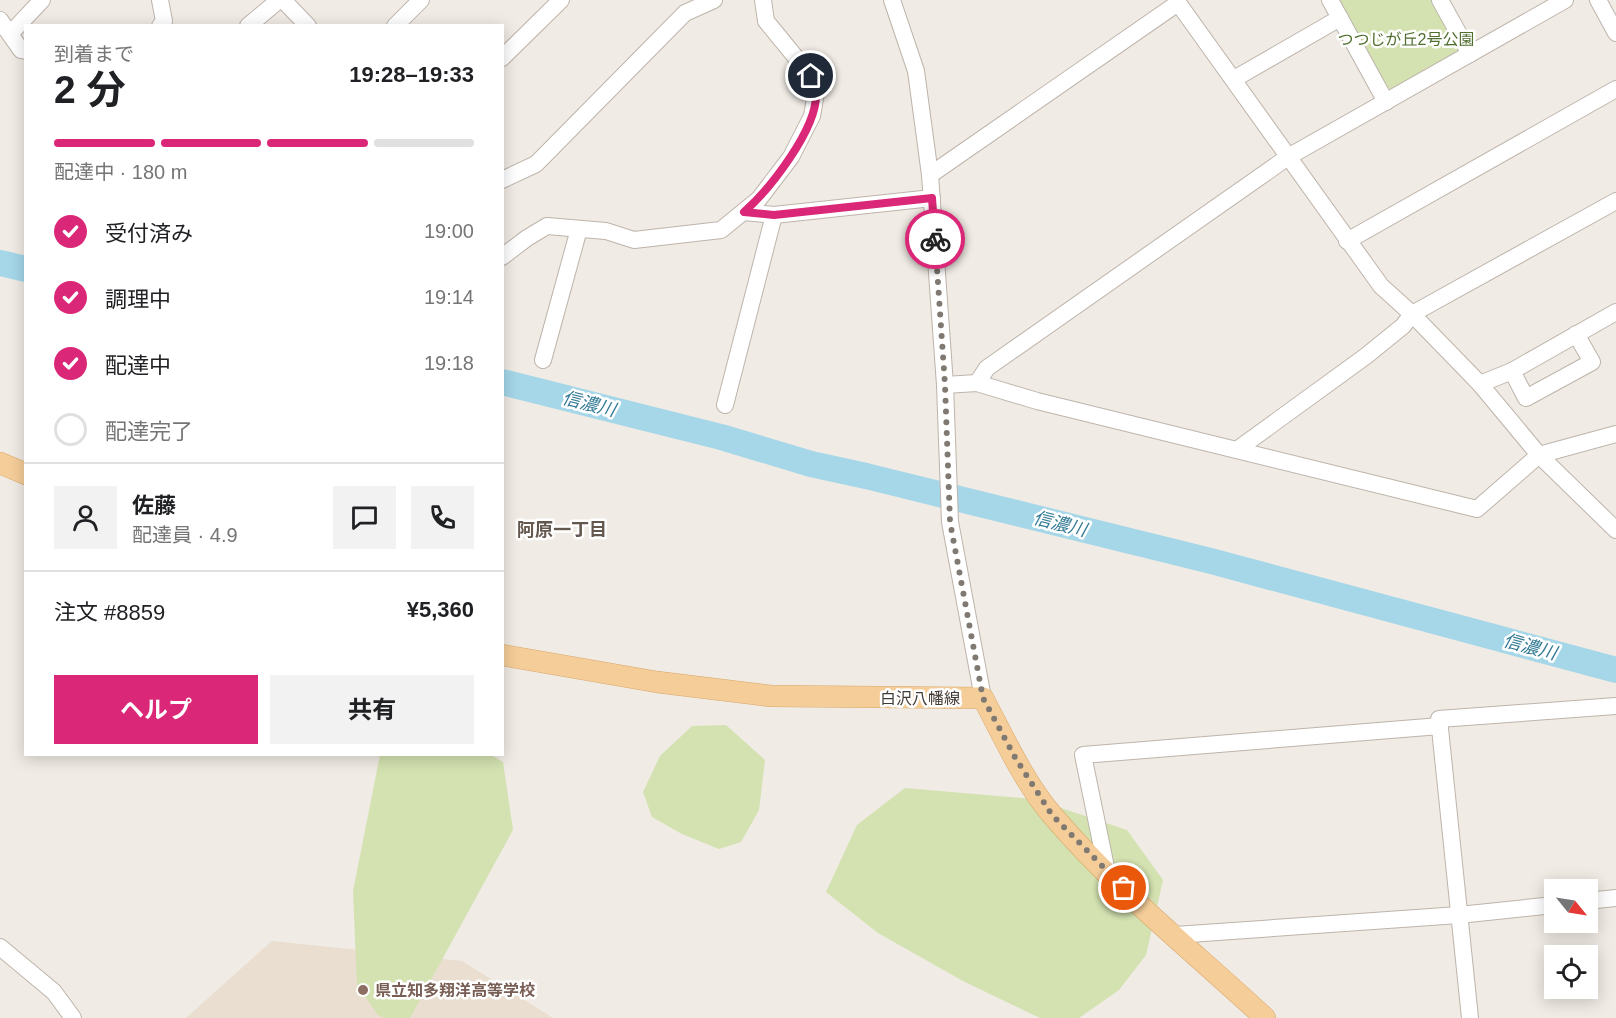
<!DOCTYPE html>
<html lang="ja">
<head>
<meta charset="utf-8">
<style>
	body { margin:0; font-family:Helvetica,"Noto Sans JP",sans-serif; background:#f2f2f2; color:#202124; height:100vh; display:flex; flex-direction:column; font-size:22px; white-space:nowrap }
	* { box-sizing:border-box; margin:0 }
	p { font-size:20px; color:#757577 }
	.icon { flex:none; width:33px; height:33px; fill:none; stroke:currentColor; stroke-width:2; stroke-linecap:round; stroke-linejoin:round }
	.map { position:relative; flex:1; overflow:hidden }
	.sheet { position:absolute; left:24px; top:24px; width:480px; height:732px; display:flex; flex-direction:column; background:#fff; border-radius:0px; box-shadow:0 3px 15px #0003 }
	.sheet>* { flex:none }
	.needle { width:39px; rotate:120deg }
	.buttons { position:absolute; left:1544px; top:879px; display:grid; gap:12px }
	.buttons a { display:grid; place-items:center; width:54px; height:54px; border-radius:0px; background:#fff; box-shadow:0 3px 15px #0003; font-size:30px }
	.pin { position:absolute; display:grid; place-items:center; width:51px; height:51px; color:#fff; margin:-26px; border:3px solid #fff; border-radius:50%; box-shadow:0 2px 6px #0007 }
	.courier { position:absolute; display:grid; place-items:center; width:60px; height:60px; margin:-30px; border:4px solid #db2777; border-radius:50%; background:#fff; color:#222; box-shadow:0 2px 8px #0007 }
	.summary em { font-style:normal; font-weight:700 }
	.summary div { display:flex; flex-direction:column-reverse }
	.summary { display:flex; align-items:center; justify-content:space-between; height:102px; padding:0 30px }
	h1 { font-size:39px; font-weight:700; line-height:45px }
	.bar { display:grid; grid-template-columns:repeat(4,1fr); gap:9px 6px; align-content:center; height:72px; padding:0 30px }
	.bar i { height:8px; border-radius:4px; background:#e0e0e0 }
	.bar .active { background:#db2777 }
	.bar p { grid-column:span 4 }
	.line { display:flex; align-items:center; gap:15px; padding:0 30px; border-top:2px solid #e0e0e0 }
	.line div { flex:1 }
	.round { display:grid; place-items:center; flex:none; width:63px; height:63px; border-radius:0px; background:#f2f2f2 }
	ol { padding:0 30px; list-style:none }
	li { display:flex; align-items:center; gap:18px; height:66px }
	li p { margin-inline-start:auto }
	li .icon { padding:6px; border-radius:50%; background:#db2777; color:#fff; stroke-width:4 }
	li:last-child { color:#757577 }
	li i { width:33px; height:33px; border:3px solid #e0e0e0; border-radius:50% }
	.button { display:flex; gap:12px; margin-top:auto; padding:12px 30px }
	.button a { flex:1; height:69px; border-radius:0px; background:#db2777; color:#fff; font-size:24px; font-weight:700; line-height:69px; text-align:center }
	.button a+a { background:#f2f2f2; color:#202124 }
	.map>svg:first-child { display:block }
	.education { fill:#e9decf }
	.green { fill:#d3e2b0 }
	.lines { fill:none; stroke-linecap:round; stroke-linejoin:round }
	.river { stroke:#a5d7e9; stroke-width:26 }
	.minor-casing { stroke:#beb4ab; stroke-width:18 }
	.major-casing { stroke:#d8a76b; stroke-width:22 }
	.minor { stroke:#fff; stroke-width:16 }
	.major { stroke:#f5cd99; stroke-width:21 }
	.done { stroke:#7f7972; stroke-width:6; stroke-dasharray:0 10.8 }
	.route { stroke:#db2777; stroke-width:8 }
	.education-dot { fill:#8d6e63; stroke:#fff; stroke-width:2 }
	.labels { text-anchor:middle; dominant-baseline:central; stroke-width:5; stroke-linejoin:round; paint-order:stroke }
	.park-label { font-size:16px; fill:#506e2e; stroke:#fff }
	.street-label { font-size:16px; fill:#423b35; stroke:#fff }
	.education-label { font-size:16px; font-weight:bold; fill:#785e54; stroke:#fff; text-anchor:start }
	.water-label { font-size:18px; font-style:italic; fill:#347b95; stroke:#fff }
	.neighbourhood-label { font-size:18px; font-weight:bold; fill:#64574d; stroke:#fff }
</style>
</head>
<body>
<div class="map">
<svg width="1616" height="1018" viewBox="0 0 1616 1018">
	<rect width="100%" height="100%" fill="#f0ebe4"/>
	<!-- education -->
	<path class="education" d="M272 941 462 961 553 1018H186Z"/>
	<!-- green -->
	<g class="green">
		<path d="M1338 0H1436L1461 53 1393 90 1388 88Z"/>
		<path d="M726 725 765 760 759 810 741 842 719 849 682 834 652 817 643 792 660 756 692 726Z"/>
		<path d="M380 755H491L503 762 513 830 410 1018H385L378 1015 357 985 353 891Z"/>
		<path d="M905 788 1034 799 1127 830 1163 880 1146 955 1119 990 1079 1018H1040L963 981 878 933 826 892 857 825Z"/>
	</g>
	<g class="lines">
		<!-- river -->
		<g class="river">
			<path d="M0 263 26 269"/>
			<path d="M502 382 721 437 811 464 866 476 1211 561 1616 670"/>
		</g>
		<defs>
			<g id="minor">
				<path d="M160 0 164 21 160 26"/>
				<path d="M283 0 308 26"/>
				<path d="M892 0 916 71 930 175 945 385 950 522 983 698"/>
				<path d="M1176 0 1381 286 1412 314 1480 384 1539 455 1616 530"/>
				<path d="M1330 0 1386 102"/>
				<path d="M1440 0 1470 54"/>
				<path d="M1598 0 1616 33"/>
				<path d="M0 20 21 50 26 51"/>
				<path d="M248 26 279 0"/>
				<path d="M395 26 421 0"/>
				<path d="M10 34 42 0"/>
				<path d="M502 58 561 0"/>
				<path d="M1234 79 1340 18"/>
				<path d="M930 175 1178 3"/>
				<path d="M502 180 536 164 685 13 714 0"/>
				<path d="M744 212 774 215 932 198"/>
				<path d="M1347 241 1616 89"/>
				<path d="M502 257 527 238 547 226 606 231 634 240 721 230 759 199 791 157 812 116 816 93 811 76 766 21 763 0"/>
				<path d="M543 360 579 229"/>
				<path d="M1512 371 1526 398 1592 362 1576 334"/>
				<path d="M977 383 987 368 1288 157 1565 0"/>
				<path d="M1480 384 1512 371 1616 312"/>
				<path d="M945 385 977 383 1037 401 1477 509 1539 455 1616 434"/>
				<path d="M725 405 774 215"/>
				<path d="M1238 449 1366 356 1403 326 1412 314 1616 201"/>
				<path d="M1107 872 1083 755 1440 726"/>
				<path d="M1587 901 1616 898"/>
				<path d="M1175 935 1459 915 1554 905"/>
				<path d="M0 947 54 992 73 1018"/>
				<path d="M1470 1018 1439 719 1616 706"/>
			</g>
			<g id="major">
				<path d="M0 463 26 474"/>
				<path d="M502 655 657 682 771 696 983 698C1004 738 1024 782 1053 816 1116 890 1194 952 1265 1018"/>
			</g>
		</defs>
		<!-- minor casing -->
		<use href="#minor" class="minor-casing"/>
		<!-- major casing -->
		<use href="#major" class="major-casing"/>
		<!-- minor -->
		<use href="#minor" class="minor"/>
		<!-- major -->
		<use href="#major" class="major"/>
	</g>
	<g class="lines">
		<!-- done -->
		<path class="done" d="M935 239 945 385 950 522 983 698 1016 759 1052 815 1124 888"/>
		<!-- route -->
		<path class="route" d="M811 76C813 81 816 88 816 94 817 129 770 189 744 212L774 215 932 198 935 239"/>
	</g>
	<!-- markers -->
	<circle class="education-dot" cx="363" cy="990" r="6"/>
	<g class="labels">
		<!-- park labels -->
		<g class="park-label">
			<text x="1406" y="39">つつじが丘2号公園</text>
		</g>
		<!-- street labels -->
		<g class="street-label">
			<text x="920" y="698">白沢八幡線</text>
		</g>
		<!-- education labels -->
		<g class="education-label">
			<text x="375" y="990">県立知多翔洋高等学校</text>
		</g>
		<!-- water labels -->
		<g class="water-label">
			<text transform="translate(589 404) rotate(14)">信濃川</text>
			<text transform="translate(1060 524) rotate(14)">信濃川</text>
			<text transform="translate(1530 647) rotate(15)">信濃川</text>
		</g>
		<!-- neighbourhood labels -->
		<g class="neighbourhood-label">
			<text x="562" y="530">阿原一丁目</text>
		</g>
	</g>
</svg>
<div class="buttons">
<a><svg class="needle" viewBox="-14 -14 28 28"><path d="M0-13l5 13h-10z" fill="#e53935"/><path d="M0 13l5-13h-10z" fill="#757577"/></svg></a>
<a><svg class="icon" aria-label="locate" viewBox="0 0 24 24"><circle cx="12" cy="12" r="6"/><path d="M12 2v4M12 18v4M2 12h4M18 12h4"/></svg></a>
</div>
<div class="pin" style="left:1124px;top:888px;background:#ea580c"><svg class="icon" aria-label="bag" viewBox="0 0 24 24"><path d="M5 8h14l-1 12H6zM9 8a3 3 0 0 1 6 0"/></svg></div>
<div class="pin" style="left:811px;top:76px;background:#1f2937"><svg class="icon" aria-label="home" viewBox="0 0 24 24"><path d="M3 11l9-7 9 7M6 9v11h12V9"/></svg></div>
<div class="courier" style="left:935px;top:239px"><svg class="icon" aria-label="bike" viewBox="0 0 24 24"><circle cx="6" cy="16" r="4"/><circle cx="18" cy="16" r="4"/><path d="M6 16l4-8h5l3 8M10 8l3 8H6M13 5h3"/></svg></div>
<section class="sheet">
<div class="summary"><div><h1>2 分</h1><p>到着まで</p></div><em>19:28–19:33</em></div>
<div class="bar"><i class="active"></i><i class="active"></i><i class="active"></i><i></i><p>配達中 · 180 m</p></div>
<ol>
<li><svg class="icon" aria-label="check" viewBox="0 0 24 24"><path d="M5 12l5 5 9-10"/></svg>受付済み<p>19:00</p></li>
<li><svg class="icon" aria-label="check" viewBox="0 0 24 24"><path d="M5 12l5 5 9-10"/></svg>調理中<p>19:14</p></li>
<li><svg class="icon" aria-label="check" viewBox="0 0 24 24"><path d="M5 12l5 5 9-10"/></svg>配達中<p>19:18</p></li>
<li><i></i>配達完了</li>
</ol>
<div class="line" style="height:108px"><a class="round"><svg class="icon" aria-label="person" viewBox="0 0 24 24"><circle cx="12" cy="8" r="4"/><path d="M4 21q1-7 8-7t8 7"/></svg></a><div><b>佐藤</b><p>配達員 · 4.9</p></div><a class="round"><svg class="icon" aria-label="chat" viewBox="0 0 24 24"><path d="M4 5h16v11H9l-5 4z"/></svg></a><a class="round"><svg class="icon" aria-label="phone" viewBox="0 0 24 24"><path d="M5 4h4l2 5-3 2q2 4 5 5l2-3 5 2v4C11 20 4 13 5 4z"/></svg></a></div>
<div class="line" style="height:78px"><div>注文 #8859</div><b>¥5,360</b></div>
<div class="button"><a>ヘルプ</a><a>共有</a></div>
</section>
</div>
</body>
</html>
